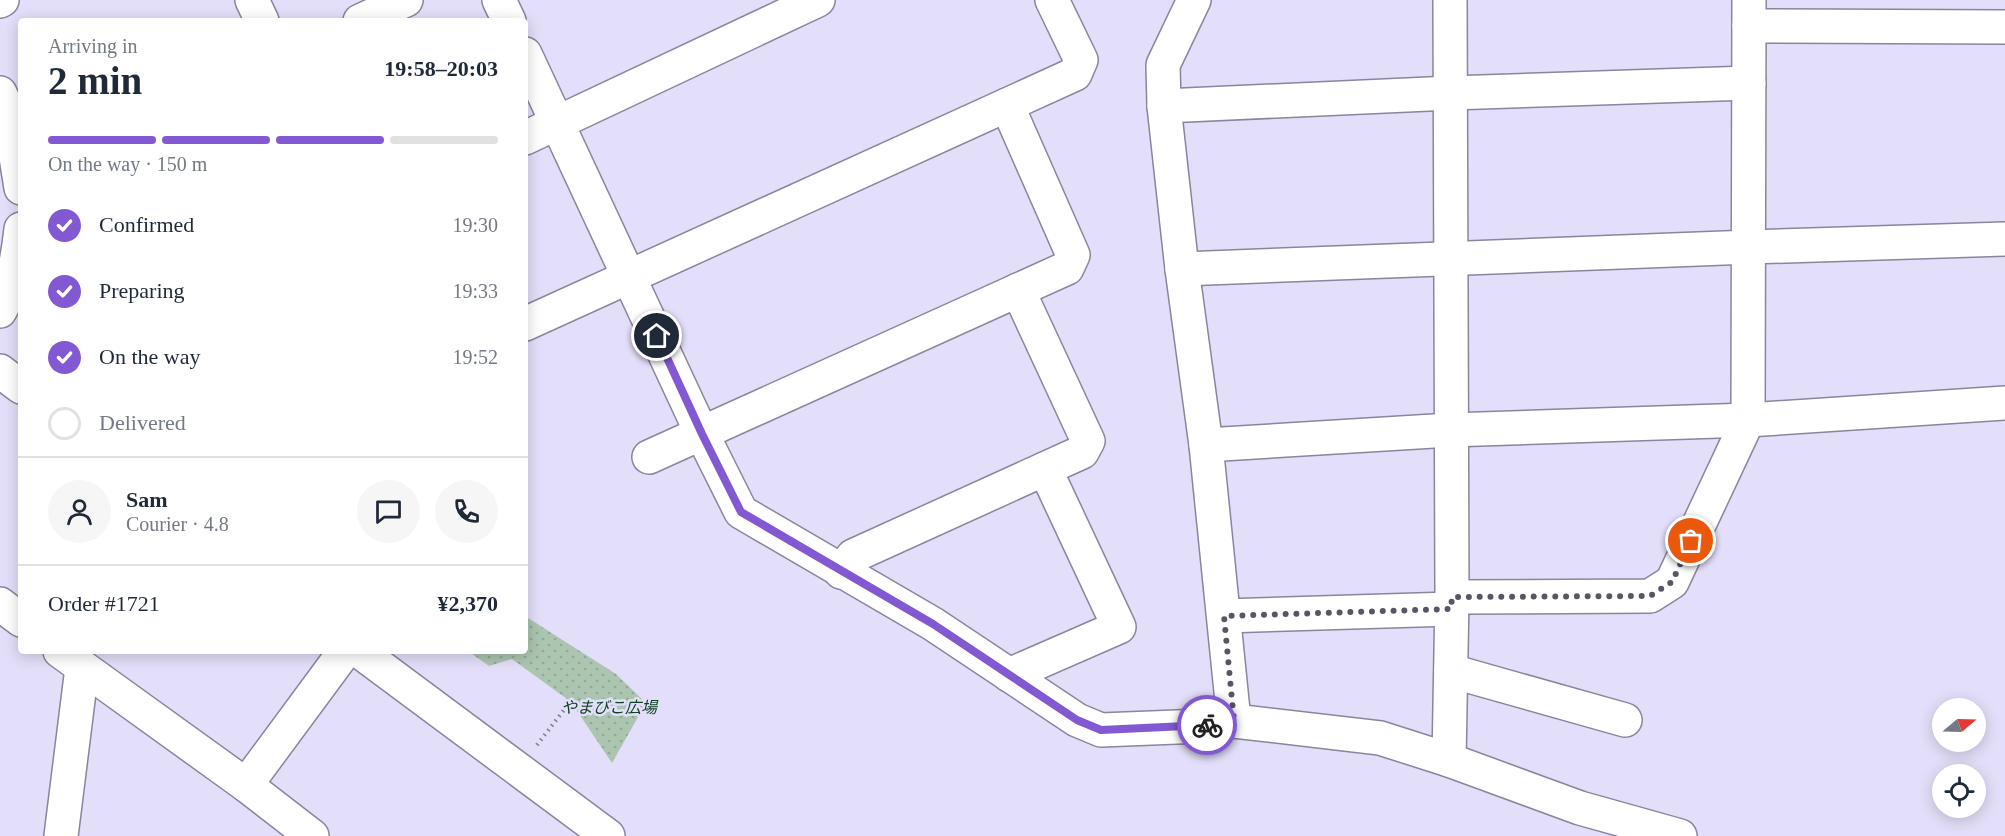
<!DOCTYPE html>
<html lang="en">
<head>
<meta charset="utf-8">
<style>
	body { margin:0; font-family:"Times New Roman","Noto Sans JP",serif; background:#f6f6f7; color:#1f2937; height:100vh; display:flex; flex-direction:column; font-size:22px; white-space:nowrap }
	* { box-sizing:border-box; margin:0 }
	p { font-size:20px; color:#747a83 }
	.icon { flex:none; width:33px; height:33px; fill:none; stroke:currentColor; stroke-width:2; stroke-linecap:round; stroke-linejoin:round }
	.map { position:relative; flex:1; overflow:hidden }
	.side { position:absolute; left:18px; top:18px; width:510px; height:636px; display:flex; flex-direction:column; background:#fff; border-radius:6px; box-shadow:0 3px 15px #0003 }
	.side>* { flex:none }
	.needle { width:39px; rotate:71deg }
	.tools { position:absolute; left:1932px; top:698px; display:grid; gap:12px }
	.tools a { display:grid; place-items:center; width:54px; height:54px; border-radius:50%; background:#fff; box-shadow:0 3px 15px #0003; font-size:30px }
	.pin { position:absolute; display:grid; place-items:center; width:51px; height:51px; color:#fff; margin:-26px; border:3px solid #fff; border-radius:50%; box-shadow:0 2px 6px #0007 }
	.courier { position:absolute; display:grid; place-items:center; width:60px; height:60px; margin:-30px; border:4px solid #8259d2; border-radius:50%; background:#fff; color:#222; box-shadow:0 2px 8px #0007 }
	.summary em { font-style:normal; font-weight:600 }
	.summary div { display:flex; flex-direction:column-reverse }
	.summary { display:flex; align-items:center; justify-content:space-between; height:102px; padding:0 30px }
	h1 { font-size:39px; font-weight:600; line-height:45px }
	.bar { display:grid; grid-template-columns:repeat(4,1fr); gap:9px 6px; align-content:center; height:72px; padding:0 30px }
	.bar i { height:8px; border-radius:4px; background:#e0e1e3 }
	.bar .active { background:#8259d2 }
	.bar p { grid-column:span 4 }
	.line { display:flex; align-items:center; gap:15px; padding:0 30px; border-top:2px solid #e0e1e3 }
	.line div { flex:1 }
	.round { display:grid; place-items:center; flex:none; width:63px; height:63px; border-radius:32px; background:#f6f6f7 }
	ol { padding:0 30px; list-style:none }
	li { display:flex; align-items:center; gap:18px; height:66px }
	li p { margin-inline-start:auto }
	li .icon { padding:6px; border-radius:50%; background:#8259d2; color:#fff; stroke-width:4 }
	li:last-child { color:#747a83 }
	li i { width:33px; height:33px; border:3px solid #e0e1e3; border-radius:50% }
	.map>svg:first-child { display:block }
	.green { fill:url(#green-dots) }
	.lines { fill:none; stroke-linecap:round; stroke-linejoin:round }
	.minor-casing { stroke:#89859d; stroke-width:36 }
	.path { stroke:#827f92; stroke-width:4; stroke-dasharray:1.5 4.5; stroke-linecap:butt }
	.minor { stroke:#fff; stroke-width:33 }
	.done { stroke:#585664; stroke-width:6; stroke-dasharray:0 10.8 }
	.route { stroke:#8259d2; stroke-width:8 }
	.labels { text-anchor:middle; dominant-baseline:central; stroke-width:5; stroke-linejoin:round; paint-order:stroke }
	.park-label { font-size:16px; font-style:italic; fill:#0f4221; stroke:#e3dffa }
</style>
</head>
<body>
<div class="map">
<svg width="2005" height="836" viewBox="0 0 2005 836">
	<defs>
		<pattern id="green-dots" width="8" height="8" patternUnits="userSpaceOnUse" patternTransform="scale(1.5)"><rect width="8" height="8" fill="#acc5b1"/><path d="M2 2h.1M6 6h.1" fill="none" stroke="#93a897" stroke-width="1.8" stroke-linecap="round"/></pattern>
	</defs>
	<rect width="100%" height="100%" fill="#e3dffa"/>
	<!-- green -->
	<path class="green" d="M525 616 616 674 646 703 612 763 571 702 512 659 489 666 468 651H525Z"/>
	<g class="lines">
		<defs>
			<g id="minor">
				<path d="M252 0 262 21"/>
				<path d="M499 0 509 21"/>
				<path d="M1194 0 1163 65 1164 106 1182 269 1206 445 1234 721"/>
				<path d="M0 1 2 0"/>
				<path d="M360 21 406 0"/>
				<path d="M1749 26 2005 27"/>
				<path d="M525 54 702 434 741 512 933 624 1077 720 1101 730 1202 726 1234 721 1380 738 1449 760 1580 808 1680 836"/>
				<path d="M0 93 9 113 21 188"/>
				<path d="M1164 106 1451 93 1749 83"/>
				<path d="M525 138 818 0"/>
				<path d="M1182 269 1750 247 2005 239"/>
				<path d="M0 311C13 288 18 256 21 229"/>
				<path d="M525 324 1075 74 1081 60 1052 0"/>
				<path d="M0 371 21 387"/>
				<path d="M1206 445 1450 430 1748 420 2005 403"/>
				<path d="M649 457 1067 268 1073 255 1007 105"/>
				<path d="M841 572 853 556 1082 452 1088 441 1018 290"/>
				<path d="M1452 597 1650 596 1672 582 1748 420 1749 0"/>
				<path d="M0 604 21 620"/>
				<path d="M1224 616 1451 609"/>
				<path d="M60 651 246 785 312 836"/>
				<path d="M359 651 608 836"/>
				<path d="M1451 671 1625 720"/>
				<path d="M1009 675 1119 627 1045 469"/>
				<path d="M1449 760 1452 597 1450 0"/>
				<path d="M246 785 345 651"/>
				<path d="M61 836 82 668"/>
			</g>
		</defs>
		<!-- minor casing -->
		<use href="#minor" class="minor-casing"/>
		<!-- path -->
		<path class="path" d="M537 745 567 706"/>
		<!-- minor -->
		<use href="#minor" class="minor"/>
	</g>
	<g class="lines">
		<!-- done -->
		<path class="done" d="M1207 725 1234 721 1224 616 1451 609 1452 597 1650 596 1672 582 1691 541"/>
		<!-- route -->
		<path class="route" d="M657 336 702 434 741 512 933 624 1077 720 1101 730 1207 725"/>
	</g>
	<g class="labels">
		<!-- park labels -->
		<g class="park-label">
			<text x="609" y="707">やまびこ広場</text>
		</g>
	</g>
</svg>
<div class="tools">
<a><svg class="needle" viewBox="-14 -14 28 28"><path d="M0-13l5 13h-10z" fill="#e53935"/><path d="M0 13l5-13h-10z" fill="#747a83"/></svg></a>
<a><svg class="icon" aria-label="locate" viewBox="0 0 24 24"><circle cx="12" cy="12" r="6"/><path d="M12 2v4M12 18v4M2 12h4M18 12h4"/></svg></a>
</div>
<div class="pin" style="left:1691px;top:541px;background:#ea580c"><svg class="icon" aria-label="bag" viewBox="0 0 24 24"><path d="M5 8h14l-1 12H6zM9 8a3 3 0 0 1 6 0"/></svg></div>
<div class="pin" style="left:657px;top:336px;background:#1f2937"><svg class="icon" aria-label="home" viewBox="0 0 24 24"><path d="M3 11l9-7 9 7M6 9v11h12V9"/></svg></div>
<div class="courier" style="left:1207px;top:725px"><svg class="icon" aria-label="bike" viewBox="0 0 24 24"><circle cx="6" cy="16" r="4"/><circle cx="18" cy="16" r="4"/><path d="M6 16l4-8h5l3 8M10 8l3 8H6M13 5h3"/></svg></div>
<section class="side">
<div class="summary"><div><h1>2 min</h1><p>Arriving in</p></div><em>19:58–20:03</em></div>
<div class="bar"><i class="active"></i><i class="active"></i><i class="active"></i><i></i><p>On the way · 150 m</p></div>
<ol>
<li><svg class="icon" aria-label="check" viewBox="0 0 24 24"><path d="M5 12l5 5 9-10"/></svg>Confirmed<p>19:30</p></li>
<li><svg class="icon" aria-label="check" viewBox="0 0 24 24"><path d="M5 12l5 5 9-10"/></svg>Preparing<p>19:33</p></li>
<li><svg class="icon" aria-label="check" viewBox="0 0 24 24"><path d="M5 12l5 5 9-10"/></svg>On the way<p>19:52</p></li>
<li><i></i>Delivered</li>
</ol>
<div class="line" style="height:108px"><a class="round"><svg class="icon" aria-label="person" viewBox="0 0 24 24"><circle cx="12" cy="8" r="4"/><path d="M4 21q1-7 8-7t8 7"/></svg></a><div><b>Sam</b><p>Courier · 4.8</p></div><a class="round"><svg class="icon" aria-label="chat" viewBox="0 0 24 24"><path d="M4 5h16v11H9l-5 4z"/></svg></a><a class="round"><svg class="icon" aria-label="phone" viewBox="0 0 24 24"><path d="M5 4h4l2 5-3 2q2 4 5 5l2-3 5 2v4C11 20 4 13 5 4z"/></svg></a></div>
<div class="line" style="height:78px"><div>Order #1721</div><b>¥2,370</b></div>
</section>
</div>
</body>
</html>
